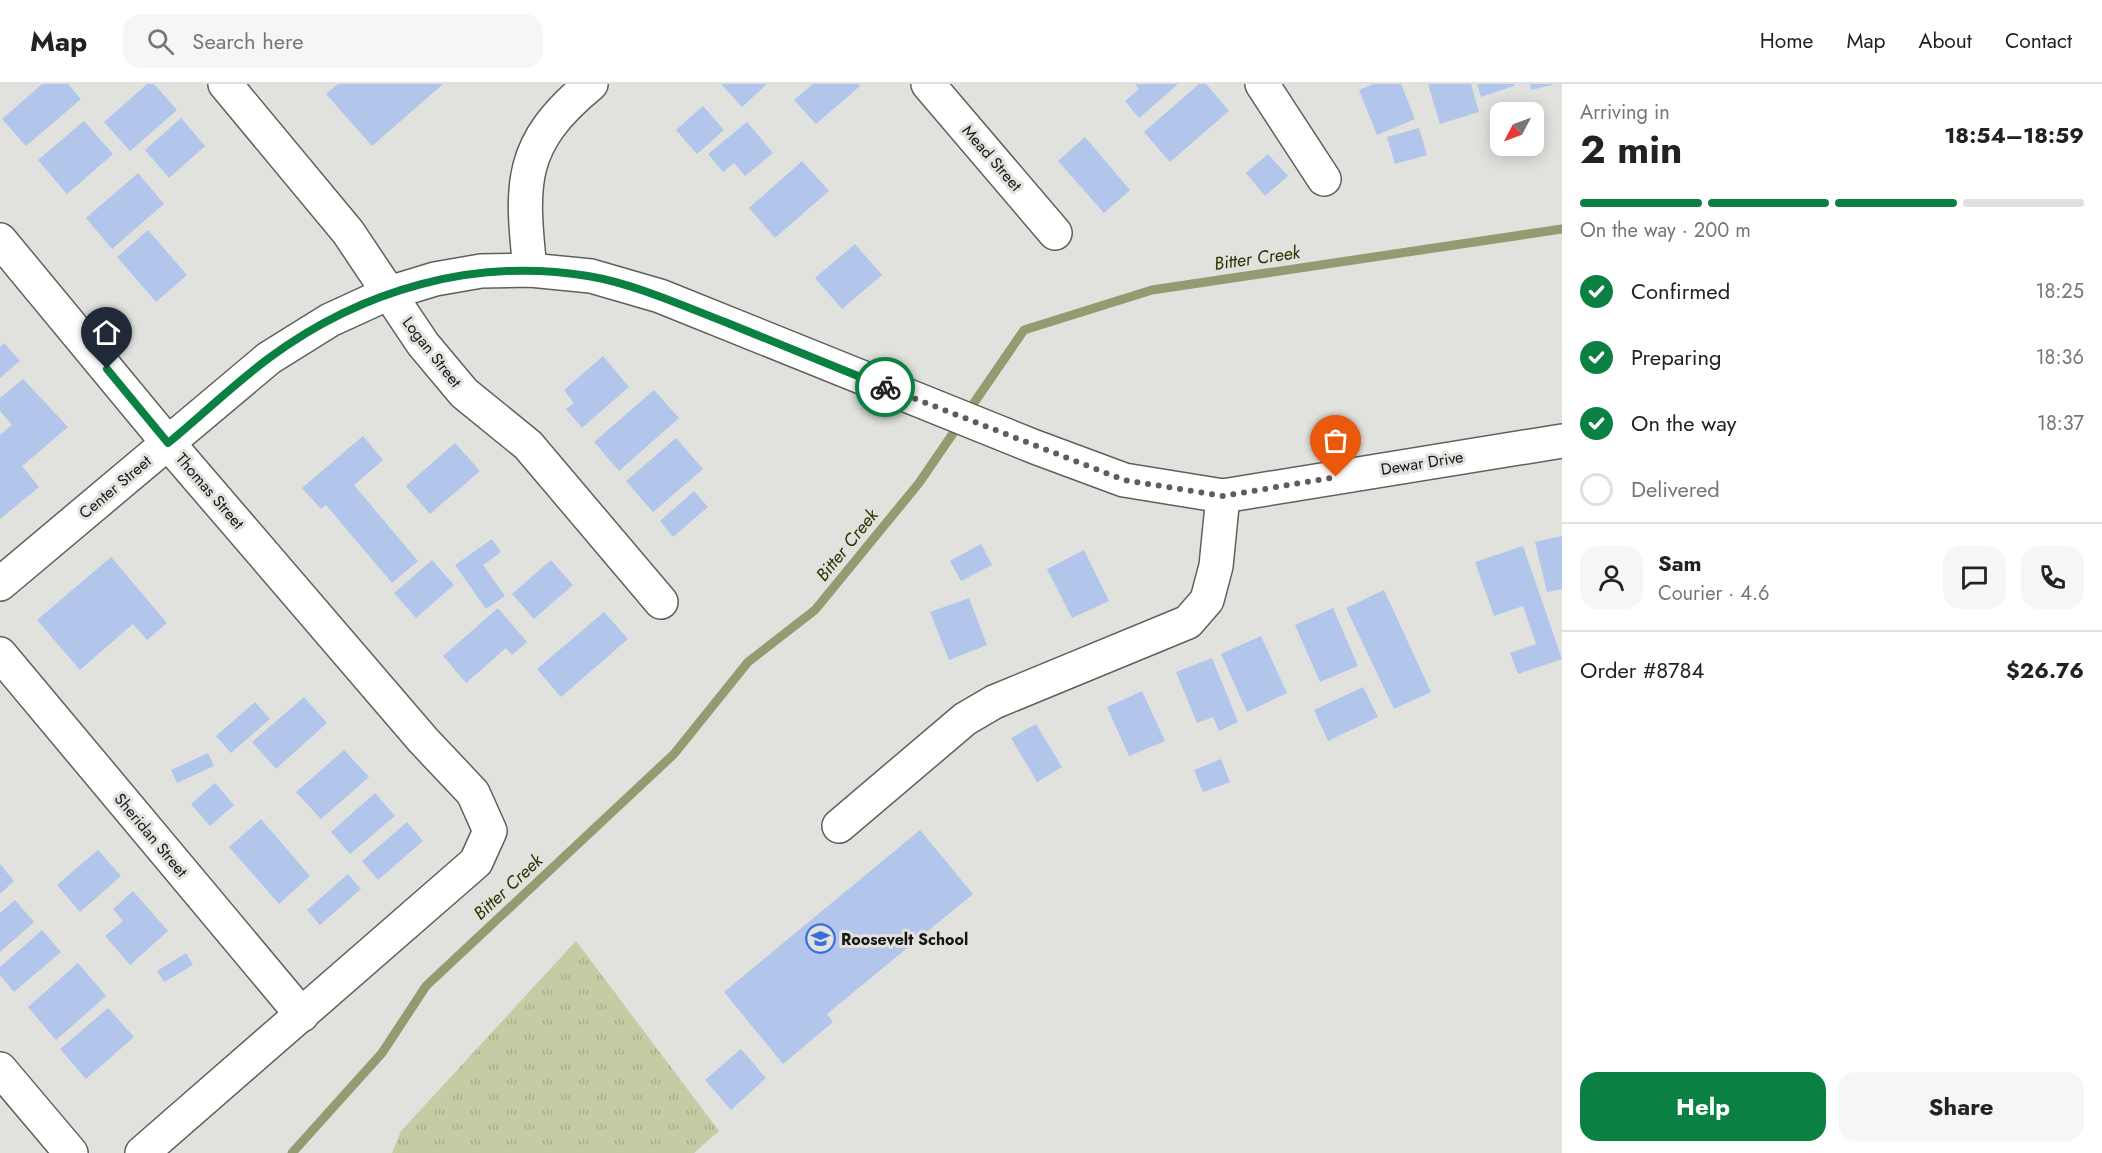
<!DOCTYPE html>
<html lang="en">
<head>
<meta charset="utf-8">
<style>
	body { margin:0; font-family:Jost,sans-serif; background:#f6f6f6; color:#222; height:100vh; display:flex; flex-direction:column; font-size:22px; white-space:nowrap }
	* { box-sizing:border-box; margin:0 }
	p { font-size:20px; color:#767676 }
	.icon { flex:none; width:33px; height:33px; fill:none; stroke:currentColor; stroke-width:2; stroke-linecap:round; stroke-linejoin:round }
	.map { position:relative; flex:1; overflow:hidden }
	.side { display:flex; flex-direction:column; background:#fff; width:540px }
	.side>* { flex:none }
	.needle { width:39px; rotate:229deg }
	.tools { position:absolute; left:1490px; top:18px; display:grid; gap:12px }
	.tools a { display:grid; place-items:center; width:54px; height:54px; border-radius:12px; background:#fff; box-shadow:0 3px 15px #0003; font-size:30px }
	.pin { position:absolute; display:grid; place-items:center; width:51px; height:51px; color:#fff; margin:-62px -26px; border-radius:50% 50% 50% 0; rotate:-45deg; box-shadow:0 0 6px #0007 }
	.pin .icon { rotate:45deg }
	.courier { position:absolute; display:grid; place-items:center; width:60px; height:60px; margin:-30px; border:4px solid #0b8043; border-radius:50%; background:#fff; color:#222; box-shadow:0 2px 8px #0007 }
	.summary em { font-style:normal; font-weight:700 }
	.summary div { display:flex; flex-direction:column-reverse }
	.summary { display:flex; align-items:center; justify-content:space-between; height:102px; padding:0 18px }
	h1 { font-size:39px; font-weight:700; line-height:45px }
	.bar { display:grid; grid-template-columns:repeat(4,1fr); gap:9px 6px; align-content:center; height:72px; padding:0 18px }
	.bar i { height:8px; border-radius:4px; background:#e0e0e0 }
	.bar .on { background:#0b8043 }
	.bar p { grid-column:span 4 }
	.line { display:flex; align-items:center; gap:15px; padding:0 18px; border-top:2px solid #e0e0e0 }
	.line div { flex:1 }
	.round { display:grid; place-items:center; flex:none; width:63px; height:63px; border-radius:18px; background:#f6f6f6 }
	ol { padding:0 18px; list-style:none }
	li { display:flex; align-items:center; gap:18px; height:66px }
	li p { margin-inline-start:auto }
	li .icon { padding:6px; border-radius:50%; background:#0b8043; color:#fff; stroke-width:4 }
	li:last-child { color:#767676 }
	li i { width:33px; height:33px; border:3px solid #e0e0e0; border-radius:50% }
	.cta { display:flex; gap:12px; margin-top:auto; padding:12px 18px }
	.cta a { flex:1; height:69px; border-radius:18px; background:#0b8043; color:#fff; font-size:24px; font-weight:700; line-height:69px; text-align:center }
	.cta a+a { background:#f6f6f6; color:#222 }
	header { display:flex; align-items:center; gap:36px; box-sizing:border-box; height:84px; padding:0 30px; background:#fff; border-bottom:2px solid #e0e0e0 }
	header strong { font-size:28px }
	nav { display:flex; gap:33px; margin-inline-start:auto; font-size:21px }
	.search { width:420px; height:54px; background:#f6f6f6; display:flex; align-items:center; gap:15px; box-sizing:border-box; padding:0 21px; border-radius:18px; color:#767676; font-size:22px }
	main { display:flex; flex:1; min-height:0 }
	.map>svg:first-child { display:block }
	.grass { fill:url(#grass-tufts) }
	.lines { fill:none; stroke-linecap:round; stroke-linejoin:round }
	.stream { stroke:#969a71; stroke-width:9 }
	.building { fill:#b2c6eb }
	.minor-casing { stroke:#5f605c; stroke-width:36 }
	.major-casing { stroke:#5f605c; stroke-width:36 }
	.minor { stroke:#fff; stroke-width:33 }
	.major { stroke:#fff; stroke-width:33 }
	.done { stroke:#5d5d5b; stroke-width:6; stroke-dasharray:0 10.8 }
	.route { stroke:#0b8043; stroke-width:8 }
	.labels { text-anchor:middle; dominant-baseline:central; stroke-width:6; stroke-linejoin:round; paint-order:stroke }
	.street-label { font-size:16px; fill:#161615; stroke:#e1e2de }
	.poi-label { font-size:16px; font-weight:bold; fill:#161615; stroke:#e1e2de; text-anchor:start }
	.water-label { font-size:18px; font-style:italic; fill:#2f3100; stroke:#e1e2de }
</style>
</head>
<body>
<header>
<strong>Map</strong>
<div class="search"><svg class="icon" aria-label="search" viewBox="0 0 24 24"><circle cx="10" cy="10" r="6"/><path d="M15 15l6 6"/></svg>Search here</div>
<nav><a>Home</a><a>Map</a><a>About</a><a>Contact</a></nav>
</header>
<main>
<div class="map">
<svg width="1562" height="1069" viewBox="0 0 1562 1069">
	<defs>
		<pattern id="grass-tufts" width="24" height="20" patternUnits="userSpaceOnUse" patternTransform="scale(1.5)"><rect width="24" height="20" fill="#c7cba4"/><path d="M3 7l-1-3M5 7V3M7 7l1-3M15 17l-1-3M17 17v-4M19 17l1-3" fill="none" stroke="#aaae8c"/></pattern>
	</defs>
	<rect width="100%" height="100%" fill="#e1e2de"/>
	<!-- grass -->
	<path class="grass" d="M576 857 719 1047 694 1069H392L401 1047Z"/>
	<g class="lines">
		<!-- stream -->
		<path class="stream" d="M292 1069 382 969 426 902 674 670 748 578 815 526 919 399 1024 246 1152 206 1562 145"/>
	</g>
	<!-- building -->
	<g class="building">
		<path d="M42 0H68L81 15 26 62 2 35Z"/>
		<path d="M147 0H154L177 26 130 67 104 38Z"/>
		<path d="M338 0H443L372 62 326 10Z"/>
		<path d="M721 0H767L742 23Z"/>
		<path d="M813 0H859L860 2 816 40 794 16Z"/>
		<path d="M1135 0H1178L1139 34 1125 17 1139 5Z"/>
		<path d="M1199 0H1206L1229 27 1170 78 1144 48Z"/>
		<path d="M1373 0H1401L1415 35 1377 51 1359 6Z"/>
		<path d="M1428 0H1471L1479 28 1440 40Z"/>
		<path d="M1477 0H1514V2L1481 13Z"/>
		<path d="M1530 0H1552V1L1531 6Z"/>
		<path d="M703 22 724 46 697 70 676 46Z"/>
		<path d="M181 34 205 62 169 94 145 66Z"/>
		<path d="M84 37 113 70 67 110 38 76Z"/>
		<path d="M747 38 773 69 745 92 734 79 723 88 708 70Z"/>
		<path d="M1419 44 1427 71 1395 80 1387 53Z"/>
		<path d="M1085 53 1130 106 1104 129 1058 77Z"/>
		<path d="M1268 70 1288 92 1265 112 1246 89Z"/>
		<path d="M802 77 829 107 775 154 749 124Z"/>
		<path d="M138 89 164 120 112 165 86 134Z"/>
		<path d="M148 146 187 191 156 218 117 173Z"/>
		<path d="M855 160 882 191 842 225 815 194Z"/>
		<path d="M4 259 20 277 0 294V263Z"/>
		<path d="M603 272 629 303 582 344 566 325 574 319 564 306Z"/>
		<path d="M23 295 68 343 22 382 39 403 0 435V351L12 341 0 327V314Z"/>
		<path d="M654 306 679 334 619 387 594 358Z"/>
		<path d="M363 352 383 376 354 401 418 477 392 499 326 421 321 425 302 404Z"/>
		<path d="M676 354 703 385 653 428 626 397Z"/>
		<path d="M455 359 480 387 430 430 406 402Z"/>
		<path d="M694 407 708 423 673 453 660 437Z"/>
		<path d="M1562 452V505L1547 508 1535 458Z"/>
		<path d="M492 455 501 468 483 481 505 512 486 525 455 481Z"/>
		<path d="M981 460 992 481 961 497 950 477Z"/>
		<path d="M1523 462 1562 575 1518 590 1510 569 1536 560 1523 522 1494 532 1475 478Z"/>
		<path d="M1084 466 1109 517 1072 534 1047 485Z"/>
		<path d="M111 473 167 539 147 556 133 540 80 586 37 536Z"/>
		<path d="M432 476 454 501 416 534 394 509Z"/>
		<path d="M551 476 573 501 534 535 512 510Z"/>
		<path d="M1384 506 1431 608 1394 625 1346 524Z"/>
		<path d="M969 514 987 561 949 576 930 528Z"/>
		<path d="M498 524 527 558 512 571 506 564 466 599 443 572Z"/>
		<path d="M1333 524 1358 582 1320 598 1295 541Z"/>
		<path d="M604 528 628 555 561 613 537 585Z"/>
		<path d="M1261 552 1287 609 1247 628 1221 570Z"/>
		<path d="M1212 574 1238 638 1219 647 1213 633 1197 639 1176 588Z"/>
		<path d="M1363 603 1378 633 1328 657 1314 626Z"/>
		<path d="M1142 607 1165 657 1129 672 1107 623Z"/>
		<path d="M304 613 327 639 276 685 252 658Z"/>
		<path d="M255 618 270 635 231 669 216 652Z"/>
		<path d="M1036 640 1062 683 1037 698 1011 654Z"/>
		<path d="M344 666 369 693 321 735 296 708Z"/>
		<path d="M208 669 214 682 177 699 171 686Z"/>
		<path d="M1221 675 1230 698 1203 708 1194 686Z"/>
		<path d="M215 699 234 721 210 742 191 720Z"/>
		<path d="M375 709 395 732 350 770 331 748Z"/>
		<path d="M261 735 310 792 279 820 229 763Z"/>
		<path d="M407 738 423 757 378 796 362 777Z"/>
		<path d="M920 746 973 810 827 930 833 938 783 980 724 908Z"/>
		<path d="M98 766 121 792 80 828 57 801Z"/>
		<path d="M0 780 14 797 0 810Z"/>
		<path d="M348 790 361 805 320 841 307 826Z"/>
		<path d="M133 807 168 847 130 881 105 852 123 837 113 825Z"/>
		<path d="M15 816 34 838 0 868V829Z"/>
		<path d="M42 846 61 868 14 908 0 891V883Z"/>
		<path d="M186 869 193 881 164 898 157 887Z"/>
		<path d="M78 879 106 912 56 956 28 923Z"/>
		<path d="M108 924 134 953 86 995 60 965Z"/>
		<path d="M741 965 766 994 731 1026 705 996Z"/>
	</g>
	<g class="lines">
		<defs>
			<g id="minor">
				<path d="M225 0 348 148 423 260 464 309 528 361 661 518"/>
				<path d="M928 0 1055 149"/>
				<path d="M1262 0 1324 95"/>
				<path d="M0 156 168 359 423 656 473 709 490 747 476 778 142 1069"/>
				<path d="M530 186C521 99 518 60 591 0"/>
				<path d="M0 570 302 931"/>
				<path d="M839 742 965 635 994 618 1188 538 1207 516 1216 482 1223 412"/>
				<path d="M0 985 71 1069"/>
			</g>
			<path id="major" d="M0 500 269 274 330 236 389 209 435 195 481 187 530 186 591 192 660 212 1035 363 1124 396 1223 412 1562 357"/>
		</defs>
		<!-- minor casing -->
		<use href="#minor" class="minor-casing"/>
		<!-- major casing -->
		<use href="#major" class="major-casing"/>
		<!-- minor -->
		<use href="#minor" class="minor"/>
		<!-- major -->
		<use href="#major" class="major"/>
	</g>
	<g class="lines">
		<!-- done -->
		<path class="done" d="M885 303 1124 396 1223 412 1336 393"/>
		<!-- route -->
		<path class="route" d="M107 285 168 359C202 331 234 300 269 274 361 206 474 173 588 192 635 200 681 221 725 238 778 260 832 281 885 303"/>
	</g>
	<!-- icons -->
	<defs>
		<symbol id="school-ring" viewBox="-11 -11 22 22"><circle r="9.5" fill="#e1e2de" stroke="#386fde" stroke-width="1.5"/><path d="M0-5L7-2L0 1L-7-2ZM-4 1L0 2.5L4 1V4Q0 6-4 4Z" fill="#386fde"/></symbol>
	</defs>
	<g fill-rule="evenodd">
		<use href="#school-ring" x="804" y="838" width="33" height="33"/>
	</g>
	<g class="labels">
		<!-- street labels -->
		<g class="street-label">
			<text transform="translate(992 74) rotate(49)">Mead Street</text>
			<text transform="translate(432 268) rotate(52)">Logan Street</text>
			<text transform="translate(1422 379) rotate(-9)">Dewar Drive</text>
			<text transform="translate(115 403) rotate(-40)">Center Street</text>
			<text transform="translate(210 407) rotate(49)">Thomas Street</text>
			<text transform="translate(151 751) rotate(50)">Sheridan Street</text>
		</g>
		<!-- poi labels -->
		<g class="poi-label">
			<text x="841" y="855">Roosevelt School</text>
		</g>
		<!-- water labels -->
		<g class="water-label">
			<text transform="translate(1257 174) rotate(-8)">Bitter Creek</text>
			<text transform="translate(847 461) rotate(-51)">Bitter Creek</text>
			<text transform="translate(508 803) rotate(-43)">Bitter Creek</text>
		</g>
	</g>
</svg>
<div class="tools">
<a><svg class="needle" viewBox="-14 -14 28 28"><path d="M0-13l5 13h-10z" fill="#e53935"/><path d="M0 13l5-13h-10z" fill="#767676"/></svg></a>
</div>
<div class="pin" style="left:1336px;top:393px;background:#ea580c"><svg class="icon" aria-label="bag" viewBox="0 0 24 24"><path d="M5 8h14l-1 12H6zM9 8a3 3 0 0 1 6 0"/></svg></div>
<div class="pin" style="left:107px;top:285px;background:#1f2937"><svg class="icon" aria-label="home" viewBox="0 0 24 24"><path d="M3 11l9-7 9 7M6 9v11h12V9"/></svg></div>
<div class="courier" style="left:885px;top:303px"><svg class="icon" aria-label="bike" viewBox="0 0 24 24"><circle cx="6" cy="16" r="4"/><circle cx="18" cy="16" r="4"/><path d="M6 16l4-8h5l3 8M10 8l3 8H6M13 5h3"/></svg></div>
</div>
<section class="side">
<div class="summary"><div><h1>2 min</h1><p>Arriving in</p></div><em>18:54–18:59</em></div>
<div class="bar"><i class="on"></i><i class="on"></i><i class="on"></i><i></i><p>On the way · 200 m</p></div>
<ol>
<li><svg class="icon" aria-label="check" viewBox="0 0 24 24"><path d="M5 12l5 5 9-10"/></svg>Confirmed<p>18:25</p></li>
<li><svg class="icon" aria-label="check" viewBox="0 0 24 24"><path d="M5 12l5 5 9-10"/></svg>Preparing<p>18:36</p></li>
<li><svg class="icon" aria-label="check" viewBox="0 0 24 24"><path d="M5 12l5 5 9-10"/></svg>On the way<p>18:37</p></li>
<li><i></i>Delivered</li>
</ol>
<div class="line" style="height:108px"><a class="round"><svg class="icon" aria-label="person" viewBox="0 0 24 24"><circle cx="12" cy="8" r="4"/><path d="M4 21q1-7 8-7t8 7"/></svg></a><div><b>Sam</b><p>Courier · 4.6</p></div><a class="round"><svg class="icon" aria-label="chat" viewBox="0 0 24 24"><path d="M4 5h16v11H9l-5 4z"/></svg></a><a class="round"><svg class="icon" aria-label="phone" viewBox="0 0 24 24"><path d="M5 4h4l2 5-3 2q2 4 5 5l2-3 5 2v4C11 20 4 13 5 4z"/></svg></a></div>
<div class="line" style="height:78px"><div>Order #8784</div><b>$26.76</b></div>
<div class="cta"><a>Help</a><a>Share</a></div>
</section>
</main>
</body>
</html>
